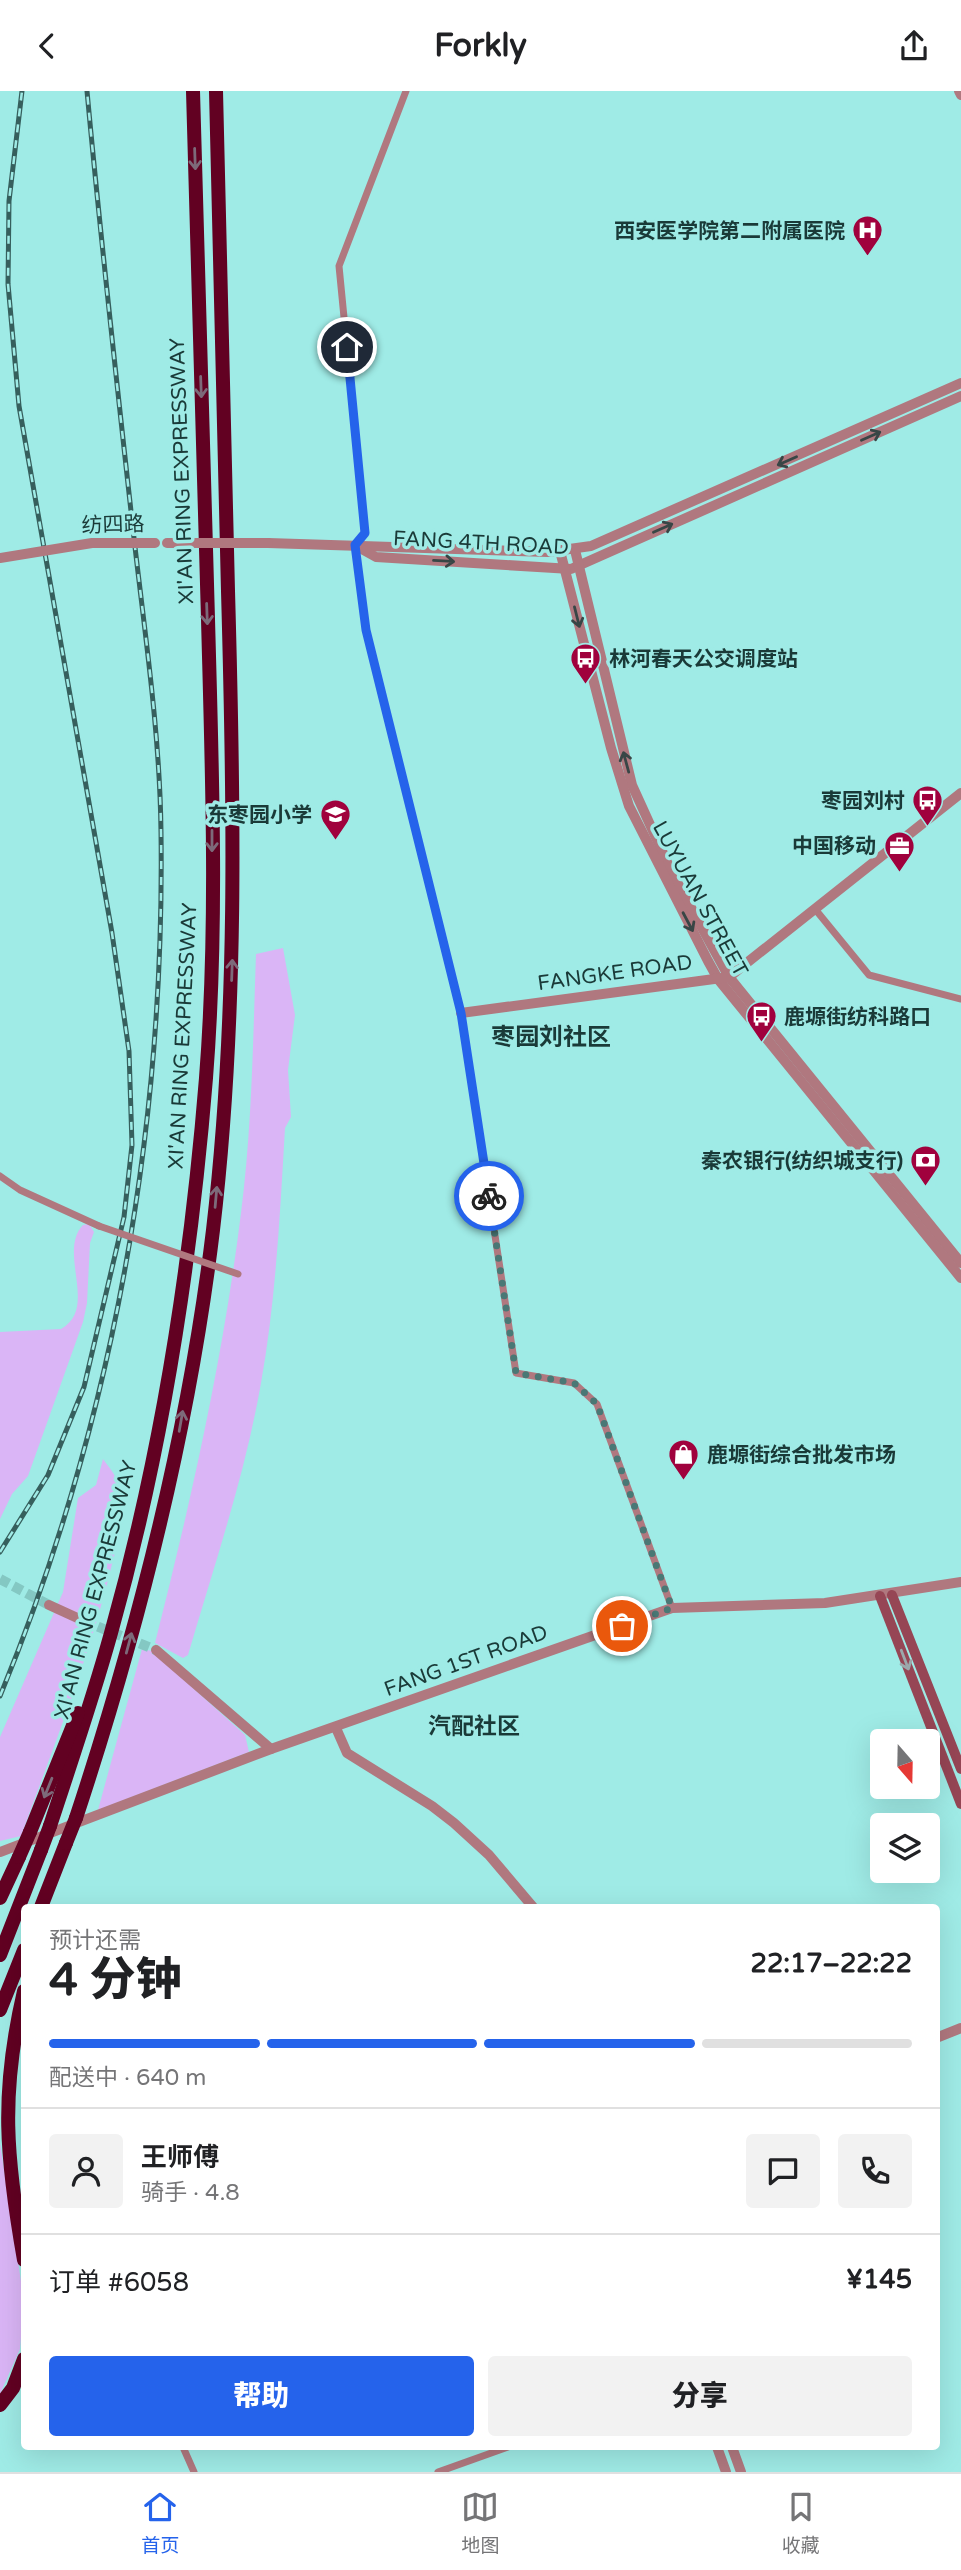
<!DOCTYPE html>
<html lang="zh">
<head>
<meta charset="utf-8">
<style>
	body { margin:0; font-family:"Varela Round","Noto Sans SC",sans-serif; background:#f2f2f2; color:#202124; height:100vh; display:flex; flex-direction:column; font-size:26px; white-space:nowrap }
	* { box-sizing:border-box; margin:0 }
	p { font-size:23px; color:#757577 }
	.icon { flex:none; width:38px; height:38px; fill:none; stroke:currentColor; stroke-width:2; stroke-linecap:round; stroke-linejoin:round }
	.map { position:relative; flex:1; overflow:hidden }
	.sheet { position:absolute; left:21px; top:1813px; width:919px; height:546px; display:flex; flex-direction:column; background:#fff; border-radius:7px; box-shadow:0 7px 28px #0002 }
	.sheet>* { flex:none }
	.needle { width:46px; rotate:160deg }
	.controls { position:absolute; left:870px; top:1638px; display:grid; gap:14px }
	.controls a { display:grid; place-items:center; width:70px; height:70px; border-radius:7px; background:#fff; box-shadow:0 7px 28px #0002; font-size:35px }
	.pin { position:absolute; display:grid; place-items:center; width:60px; height:60px; color:#fff; margin:-30px; border:4px solid #fff; border-radius:50%; box-shadow:0 2px 7px #0007 }
	.courier { position:absolute; display:grid; place-items:center; width:70px; height:70px; margin:-35px; border:5px solid #2563eb; border-radius:50%; background:#fff; color:#222; box-shadow:0 2px 9px #0007 }
	.summary em { font-style:normal; font-weight:800 }
	.summary div { display:flex; flex-direction:column-reverse }
	.summary { display:flex; align-items:center; justify-content:space-between; height:119px; padding:0 28px }
	h1 { font-size:46px; font-weight:800; line-height:52px }
	.bar { display:grid; grid-template-columns:repeat(4,1fr); gap:10px 7px; align-content:center; height:84px; padding:0 28px }
	.bar i { height:9px; border-radius:5px; background:#e0e0e0 }
	.bar .selected { background:#2563eb }
	.bar p { grid-column:span 4 }
	.line { display:flex; align-items:center; gap:18px; padding:0 28px; border-top:2px solid #e0e0e0 }
	.line div { flex:1 }
	.round { display:grid; place-items:center; flex:none; width:74px; height:74px; border-radius:7px; background:#f2f2f2 }
	.action { display:flex; gap:14px; margin-top:auto; padding:14px 28px }
	.action a { flex:1; height:80px; border-radius:7px; background:#2563eb; color:#fff; font-size:28px; font-weight:800; line-height:80px; text-align:center }
	.action a+a { background:#f2f2f2; color:#202124 }
	header { display:flex; justify-content:space-between; align-items:center; height:91px; padding:0 28px; background:#fff; font-size:32px; font-weight:800 }
	.tabs { display:flex; justify-content:space-around; align-items:center; height:98px; border-top:2px solid #e0e0e0; background:#fff; font-size:19px; color:#757577 }
	.tabs a { display:grid; justify-items:center; gap:4px }
	.tabs .selected { color:#2563eb }
	.map>svg:first-child { display:block }
	.green { fill:#dab5f6 }
	.lines { fill:none; stroke-linecap:round; stroke-linejoin:round }
	.tertiary-tunnel { stroke:#84c8c3; stroke-width:10; stroke-dasharray:10 5; stroke-linecap:butt }
	.minor { stroke:#b0787f; stroke-width:7 }
	.tertiary { stroke:#b0787f; stroke-width:10 }
	.secondary { stroke:#964655; stroke-width:10 }
	.motorway { stroke:#620122; stroke-width:14 }
	.rail-casing { stroke:#365f5d; stroke-width:5 }
	.rail { stroke:#9febe6; stroke-width:2.5; stroke-dasharray:8; stroke-linecap:butt }
	.minor-bridge { stroke:#b0787f; stroke-width:7 }
	.tertiary-bridge { stroke:#b0787f; stroke-width:10 }
	.motorway-bridge { stroke:#620122; stroke-width:14 }
	.oneway { stroke:#7d6a7a }
	.oneway2 { stroke:#384646 }
	.oneway3 { stroke:#9ba9ac }
	.done { stroke:#497875; stroke-width:7; stroke-dasharray:0 12.6 }
	.route { stroke:#2563eb; stroke-width:9 }
	.labels { text-anchor:middle; dominant-baseline:central; stroke-width:7; stroke-linejoin:round; paint-order:stroke }
	.poi-label { font-size:21px; font-weight:bold; fill:#1a3a38; stroke:#9febe6; text-anchor:end }
	.street-label { font-size:21px; fill:#1a3a38; stroke:#9febe6 }
	.neighbourhood-label { font-size:23px; font-weight:bold; fill:#1a3a38; stroke:#9febe6 }
	.quarter-label { font-size:24px; font-weight:bold; fill:#1a3a38; stroke:#9febe6 }
</style>
</head>
<body>
<header><svg class="icon" aria-label="back" viewBox="0 0 24 24"><path d="M15 5l-7 7 7 7"/></svg>Forkly<svg class="icon" aria-label="share" viewBox="0 0 24 24"><path d="M12 15V3M7 8l5-5 5 5M5 13v7h14v-7"/></svg></header>
<div class="map">
<svg width="961" height="2381" viewBox="0 0 961 2381">
	<rect width="100%" height="100%" fill="#9febe6"/>
	<!-- green -->
	<g class="green">
		<path d="M283 857 295 924 288 979 291 1026 285 1037C280 1122 276 1208 261 1292 245 1384 214 1475 188 1564L183 1567 155 1552C191 1410 223 1268 241 1122 252 1036 253 949 256 863Z"/>
		<path d="M89 1133 94 1141 90 1152 87 1212 83 1231 28 1385 12 1403 0 1428V1241L61 1238C99 1217 57 1161 83 1134Z"/>
		<path d="M103 1368C112 1380 120 1390 123 1406 127 1427 118 1449 113 1469 91 1563 54 1654 21 1745L0 1750V1646L63 1501 78 1407 96 1394Z"/>
		<path d="M142 1558 152 1560 245 1644 249 1661 98 1719Z"/>
		<path d="M0 2052 24 2210 20 2258 0 2303Z"/>
	</g>
	<g class="lines">
		<!-- tertiary-tunnel -->
		<g class="tertiary-tunnel">
			<path d="M0 1488 49 1514"/>
			<path d="M84 1530 156 1559"/>
		</g>
		<!-- minor -->
		<g class="minor">
			<path d="M406 0 339 175 365 442 355 454 366 539 461 922 516 1282 574 1292 597 1313 672 1517"/>
			<path d="M815 818 869 884 961 908"/>
			<path d="M0 1085 20 1099 99 1135"/>
			<path d="M183 2356 194 2381"/>
			<path d="M438 2381 508 2356"/>
		</g>
		<!-- tertiary -->
		<g class="tertiary">
			<path d="M959 0 961 4"/>
			<path d="M268 452 548 461 591 455 961 292"/>
			<path d="M358 456 376 466 571 478 961 305"/>
			<path d="M575 459 632 694 672 782 729 886 961 1172"/>
			<path d="M560 460 611 657 629 715 708 870 718 888 961 1187"/>
			<path d="M461 922 729 886 961 702"/>
			<path d="M49 1514 84 1530"/>
			<path d="M156 1559 271 1658"/>
			<path d="M336 1637 347 1662 432 1715 454 1732 489 1764 533 1816"/>
			<path d="M0 1761 271 1658 672 1517 825 1512 961 1491"/>
			<path d="M936 1947 961 1937"/>
			<path d="M717 2356 726 2381"/>
			<path d="M732 2356 741 2381"/>
		</g>
		<!-- secondary -->
		<g class="secondary">
			<path d="M892 1504 961 1678"/>
			<path d="M880 1505 961 1713"/>
		</g>
		<!-- motorway -->
		<g class="motorway">
			<path d="M76 1727C139 1536 189 1339 213 1139 238 926 234 713 228 500 224 333 220 167 216 0"/>
			<path d="M50 1735C71 1671 93 1607 111 1542 162 1361 191 1173 206 987 218 834 212 681 208 528 203 352 198 176 193 0"/>
			<path d="M30 1741 78 1622"/>
			<path d="M0 1807 19 1766"/>
			<path d="M41 1816 66 1752"/>
			<path d="M0 1864 41 1759"/>
			<path d="M24 1900C0 2003 6 2067 24 2169"/>
			<path d="M0 1919 24 1859"/>
			<path d="M0 2314 13 2297 24 2268"/>
		</g>
		<defs>
			<g id="rail">
				<path d="M0 1461 48 1384 84 1296 124 1126 132 1054 129 960 112 842 19 315 8 193 9 110 22 0"/>
				<path d="M0 1605C113 1332 165 1036 161 741 160 646 146 551 135 456 118 304 101 152 87 0"/>
			</g>
		</defs>
		<!-- rail casing -->
		<use href="#rail" class="rail-casing"/>
		<!-- rail -->
		<use href="#rail" class="rail"/>
		<!-- minor-bridge -->
		<path class="minor-bridge" d="M99 1135 238 1183"/>
		<!-- tertiary-bridge -->
		<g class="tertiary-bridge">
			<path d="M167 452H268"/>
			<path d="M0 467 92 452H155"/>
		</g>
		<!-- motorway-bridge -->
		<g class="motorway-bridge">
			<path d="M66 1752 76 1727"/>
			<path d="M41 1759 50 1735"/>
			<path d="M19 1766 30 1741"/>
		</g>
	</g>
	<!-- one-way arrows -->
	<defs><path id="oneway-shaft" d="M-6 0H5M1.5-3L5.5 0L1.5 3" fill="none" stroke-width="1.6" stroke-linecap="round" stroke-linejoin="round" transform="scale(1.75)"/></defs>
	<g class="oneway">
		<use href="#oneway-shaft" transform="translate(195 68) rotate(88)"/>
		<use href="#oneway-shaft" transform="translate(201 296) rotate(88)"/>
		<use href="#oneway-shaft" transform="translate(207 523) rotate(88)"/>
		<use href="#oneway-shaft" transform="translate(212 750) rotate(90)"/>
		<use href="#oneway-shaft" transform="translate(232 879) rotate(-88)"/>
		<use href="#oneway-shaft" transform="translate(216 1106) rotate(-85)"/>
		<use href="#oneway-shaft" transform="translate(181 1330) rotate(-80)"/>
		<use href="#oneway-shaft" transform="translate(129 1552) rotate(-75)"/>
		<use href="#oneway-shaft" transform="translate(48 1697) rotate(112)"/>
	</g>
	<g class="oneway2">
		<use href="#oneway-shaft" transform="translate(871 345) rotate(-24)"/>
		<use href="#oneway-shaft" transform="translate(787 370) rotate(156)"/>
		<use href="#oneway-shaft" transform="translate(663 437) rotate(-24)"/>
		<use href="#oneway-shaft" transform="translate(444 470) rotate(3)"/>
		<use href="#oneway-shaft" transform="translate(577 526) rotate(76)"/>
		<use href="#oneway-shaft" transform="translate(626 671) rotate(-105)"/>
		<use href="#oneway-shaft" transform="translate(688 831) rotate(62)"/>
	</g>
	<use class="oneway3" href="#oneway-shaft" transform="translate(905 1569) rotate(69)"/>
	<g class="lines">
		<!-- done -->
		<path class="done" d="M489 1105 516 1282 574 1292 597 1313 672 1517 622 1535"/>
		<!-- route -->
		<path class="route" d="M347 256 365 442 355 454 366 539 461 922 489 1105"/>
	</g>
	<!-- icons -->
	<defs>
		<symbol id="hospital-pin" viewBox="-11 -11 22 30"><path d="M0 17L-7.5 6A9.5 9.5 0 1 1 7.5 6Z" fill="#a0013d" stroke="#9febe6"/><path d="M-5-5h3v3.5h4V-5h3V5h-3V1.5h-4V5h-3Z" fill="#fff"/></symbol>
		<symbol id="bus-pin" viewBox="-11 -11 22 30"><path d="M0 17L-7.5 6A9.5 9.5 0 1 1 7.5 6Z" fill="#a0013d" stroke="#9febe6"/><path d="M-5-6H5V4H4V6H2V4H-2V6H-4V4H-5ZM-3.5-4V0h7V-4ZM-3.5 1.2v1.5H-2V1.2ZM2 1.2v1.5H3.5V1.2Z" fill="#fff"/></symbol>
		<symbol id="school-pin" viewBox="-11 -11 22 30"><path d="M0 17L-7.5 6A9.5 9.5 0 1 1 7.5 6Z" fill="#a0013d" stroke="#9febe6"/><path d="M0-5L7-2L0 1L-7-2ZM-4 1L0 2.5L4 1V4Q0 6-4 4Z" fill="#fff"/></symbol>
		<symbol id="office-pin" viewBox="-11 -11 22 30"><path d="M0 17L-7.5 6A9.5 9.5 0 1 1 7.5 6Z" fill="#a0013d" stroke="#9febe6"/><path d="M-6-3h4V-5.5h4V-3h4V5H-6ZM-1-4.5V-3h2v-1.5ZM-6 0V1H6V0Z" fill="#fff"/></symbol>
		<symbol id="bank-pin" viewBox="-11 -11 22 30"><path d="M0 17L-7.5 6A9.5 9.5 0 1 1 7.5 6Z" fill="#a0013d" stroke="#9febe6"/><path d="M-6-4H6V4H-6ZM0-2.3a2.3 2.3 0 1 0 0 4.6a2.3 2.3 0 1 0 0-4.6Z" fill="#fff"/></symbol>
		<symbol id="shop-pin" viewBox="-11 -11 22 30"><path d="M0 17L-7.5 6A9.5 9.5 0 1 1 7.5 6Z" fill="#a0013d" stroke="#9febe6"/><path d="M-5-2.5h2.3a2.7 3.5 0 0 1 5.4 0H5L5.5 6h-11ZM-1.5-2.5h3a1.5 2.3 0 0 0-3 0Z" fill="#fff"/></symbol>
	</defs>
	<g fill-rule="evenodd">
		<use href="#hospital-pin" x="850" y="122" width="35" height="47"/>
		<use href="#bus-pin" x="568" y="550" width="35" height="47"/>
		<use href="#bus-pin" x="910" y="692" width="35" height="47"/>
		<use href="#school-pin" x="318" y="706" width="35" height="47"/>
		<use href="#office-pin" x="882" y="738" width="35" height="47"/>
		<use href="#bus-pin" x="744" y="908" width="35" height="47"/>
		<use href="#bank-pin" x="908" y="1052" width="35" height="47"/>
		<use href="#shop-pin" x="666" y="1346" width="35" height="47"/>
	</g>
	<g class="labels">
		<!-- poi labels -->
		<g class="poi-label">
			<text x="845" y="140">西安医学院第二附属医院</text>
			<text x="609" y="568" text-anchor="start">林河春天公交调度站</text>
			<text x="905" y="710">枣园刘村</text>
			<text x="312" y="724">东枣园小学</text>
			<text x="876" y="755">中国移动</text>
			<text x="784" y="926" text-anchor="start">鹿塬街纺科路口</text>
			<text x="903" y="1070">秦农银行(纺织城支行)</text>
			<text x="707" y="1364" text-anchor="start">鹿塬街综合批发市场</text>
		</g>
		<!-- street labels -->
		<g class="street-label">
			<text transform="translate(182 380) rotate(-92)">XI'AN RING EXPRESSWAY</text>
			<text transform="translate(113 434) rotate(-2)">纺四路</text>
			<text transform="translate(481 452) rotate(3)">FANG 4TH ROAD</text>
			<text transform="translate(700 808) rotate(61)">LUYUAN STREET</text>
			<text transform="translate(615 882) rotate(-8)">FANGKE ROAD</text>
			<text transform="translate(183 945) rotate(-87)">XI'AN RING EXPRESSWAY</text>
			<text transform="translate(96 1499) rotate(-75)">XI'AN RING EXPRESSWAY</text>
			<text transform="translate(466 1570) rotate(-20)">FANG 1ST ROAD</text>
		</g>
		<!-- neighbourhood labels -->
		<g class="neighbourhood-label">
			<text x="474" y="1636">汽配社区</text>
		</g>
		<!-- quarter labels -->
		<g class="quarter-label">
			<text x="551" y="946">枣园刘社区</text>
		</g>
	</g>
</svg>
<div class="controls">
<a><svg class="needle" viewBox="-14 -14 28 28"><path d="M0-13l5 13h-10z" fill="#e53935"/><path d="M0 13l5-13h-10z" fill="#757577"/></svg></a>
<a><svg class="icon" aria-label="layers" viewBox="0 0 24 24"><path d="M12 4l9 5-9 5-9-5zM3 14l9 5 9-5"/></svg></a>
</div>
<div class="pin" style="left:622px;top:1535px;background:#ea580c"><svg class="icon" aria-label="bag" viewBox="0 0 24 24"><path d="M5 8h14l-1 12H6zM9 8a3 3 0 0 1 6 0"/></svg></div>
<div class="pin" style="left:347px;top:256px;background:#1f2937"><svg class="icon" aria-label="home" viewBox="0 0 24 24"><path d="M3 11l9-7 9 7M6 9v11h12V9"/></svg></div>
<div class="courier" style="left:489px;top:1105px"><svg class="icon" aria-label="bike" viewBox="0 0 24 24"><circle cx="6" cy="16" r="4"/><circle cx="18" cy="16" r="4"/><path d="M6 16l4-8h5l3 8M10 8l3 8H6M13 5h3"/></svg></div>
<section class="sheet">
<div class="summary"><div><h1>4 分钟</h1><p>预计还需</p></div><em>22:17–22:22</em></div>
<div class="bar"><i class="selected"></i><i class="selected"></i><i class="selected"></i><i></i><p>配送中 · 640 m</p></div>
<div class="line" style="height:126px"><a class="round"><svg class="icon" aria-label="person" viewBox="0 0 24 24"><circle cx="12" cy="8" r="4"/><path d="M4 21q1-7 8-7t8 7"/></svg></a><div><b>王师傅</b><p>骑手 · 4.8</p></div><a class="round"><svg class="icon" aria-label="chat" viewBox="0 0 24 24"><path d="M4 5h16v11H9l-5 4z"/></svg></a><a class="round"><svg class="icon" aria-label="phone" viewBox="0 0 24 24"><path d="M5 4h4l2 5-3 2q2 4 5 5l2-3 5 2v4C11 20 4 13 5 4z"/></svg></a></div>
<div class="line" style="height:91px"><div>订单 #6058</div><b>¥145</b></div>
<div class="action"><a>帮助</a><a>分享</a></div>
</section>
</div>
<nav class="tabs">
<a class="selected"><svg class="icon" aria-label="home" viewBox="0 0 24 24"><path d="M3 11l9-7 9 7M6 9v11h12V9"/></svg>首页</a>
<a><svg class="icon" aria-label="map" viewBox="0 0 24 24"><path d="M3 6l6-2 6 2 6-2v14l-6 2-6-2-6 2zM9 4v14M15 6v14"/></svg>地图</a>
<a><svg class="icon" aria-label="saved" viewBox="0 0 24 24"><path d="M7 4h10v16l-5-4-5 4z"/></svg>收藏</a>
</nav>
</body>
</html>
